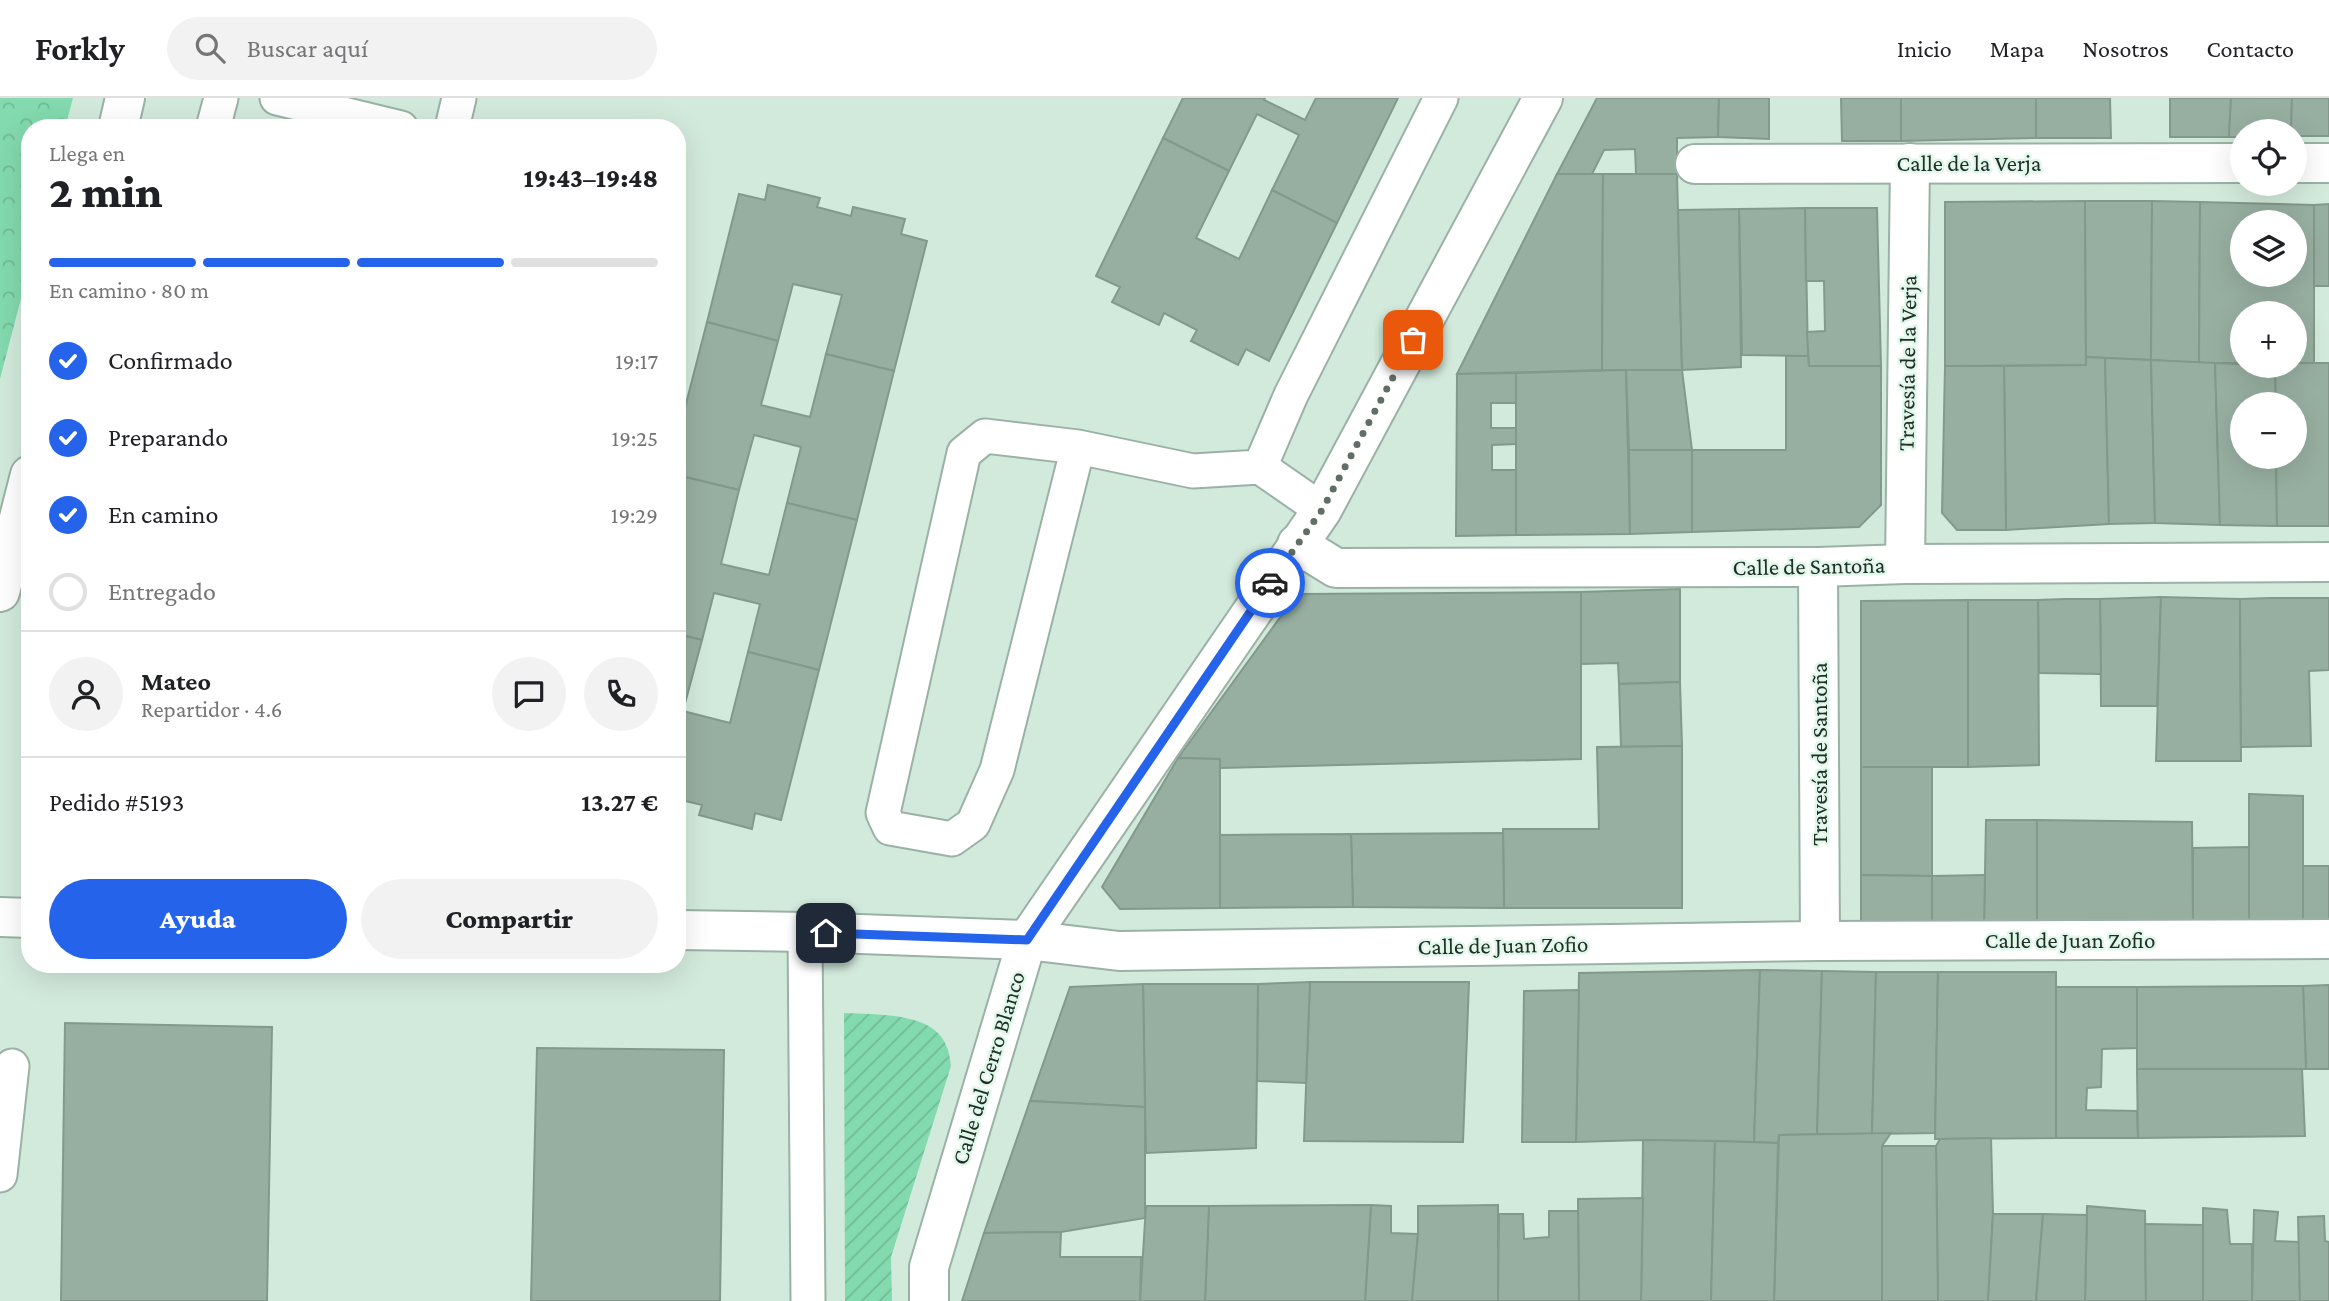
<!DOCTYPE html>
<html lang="es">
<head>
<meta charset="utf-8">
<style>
	body { margin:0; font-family:"Crimson Pro",serif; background:#f2f2f2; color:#202124; height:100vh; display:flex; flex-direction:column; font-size:26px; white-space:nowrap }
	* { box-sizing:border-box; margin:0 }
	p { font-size:23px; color:#757577 }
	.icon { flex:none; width:38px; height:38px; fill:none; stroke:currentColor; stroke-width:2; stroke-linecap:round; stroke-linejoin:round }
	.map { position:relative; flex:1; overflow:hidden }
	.panel { position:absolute; left:21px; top:21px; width:665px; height:854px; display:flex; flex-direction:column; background:#fff; border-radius:28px; box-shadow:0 7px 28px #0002 }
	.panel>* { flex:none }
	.buttons { position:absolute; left:2230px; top:21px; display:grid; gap:14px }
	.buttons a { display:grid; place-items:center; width:77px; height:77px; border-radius:50%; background:#fff; box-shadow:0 7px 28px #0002; font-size:35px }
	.pin { position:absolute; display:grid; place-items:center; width:60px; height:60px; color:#fff; margin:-30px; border-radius:14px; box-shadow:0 4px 10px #0006 }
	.courier { position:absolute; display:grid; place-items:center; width:70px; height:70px; margin:-35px; border:5px solid #2563eb; border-radius:50%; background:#fff; color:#222; box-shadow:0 2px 9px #0007 }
	.overview em { font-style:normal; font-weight:800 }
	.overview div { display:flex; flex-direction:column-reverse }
	.overview { display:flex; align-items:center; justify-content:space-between; height:119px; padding:0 28px }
	h1 { font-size:46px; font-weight:800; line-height:52px }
	.bar { display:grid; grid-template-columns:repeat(4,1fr); gap:10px 7px; align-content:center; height:84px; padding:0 28px }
	.bar i { height:9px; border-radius:5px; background:#e0e0e0 }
	.bar .selected { background:#2563eb }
	.bar p { grid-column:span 4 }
	.line { display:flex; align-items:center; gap:18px; padding:0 28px; border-top:2px solid #e0e0e0 }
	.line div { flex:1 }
	.round { display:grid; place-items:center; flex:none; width:74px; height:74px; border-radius:37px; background:#f2f2f2 }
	ol { padding:0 28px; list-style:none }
	li { display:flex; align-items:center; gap:21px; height:77px }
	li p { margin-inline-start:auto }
	li .icon { padding:7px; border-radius:50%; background:#2563eb; color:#fff; stroke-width:4 }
	li:last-child { color:#757577 }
	li i { width:38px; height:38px; border:4px solid #e0e0e0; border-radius:50% }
	.action { display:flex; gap:14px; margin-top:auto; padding:14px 28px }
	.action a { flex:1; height:80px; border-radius:42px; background:#2563eb; color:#fff; font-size:28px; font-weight:800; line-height:80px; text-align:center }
	.action a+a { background:#f2f2f2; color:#202124 }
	header { display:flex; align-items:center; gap:42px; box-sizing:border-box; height:98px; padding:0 35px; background:#fff; border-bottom:2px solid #e0e0e0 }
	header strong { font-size:33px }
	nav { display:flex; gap:38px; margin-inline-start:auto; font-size:24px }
	.search { width:490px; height:63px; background:#f2f2f2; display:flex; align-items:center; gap:18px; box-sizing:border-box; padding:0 24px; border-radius:38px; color:#757577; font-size:26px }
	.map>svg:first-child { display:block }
	.park { fill:url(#park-crowns) }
	.garden { fill:url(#garden-furrows) }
	.building { fill:#97afa1; stroke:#82998c; stroke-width:2; fill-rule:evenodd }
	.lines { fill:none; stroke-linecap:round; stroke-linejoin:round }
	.service-casing { stroke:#9ab2a5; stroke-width:37 }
	.minor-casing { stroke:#9ab2a5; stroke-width:42 }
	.service { stroke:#fff; stroke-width:33 }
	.minor { stroke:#fff; stroke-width:38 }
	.done { stroke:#606f66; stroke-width:7; stroke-dasharray:0 12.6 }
	.route { stroke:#2563eb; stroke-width:9 }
	.labels { text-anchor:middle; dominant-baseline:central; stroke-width:5; stroke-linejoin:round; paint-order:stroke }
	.street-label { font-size:23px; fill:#232d27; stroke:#dff8ea }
</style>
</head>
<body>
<header>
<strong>Forkly</strong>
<div class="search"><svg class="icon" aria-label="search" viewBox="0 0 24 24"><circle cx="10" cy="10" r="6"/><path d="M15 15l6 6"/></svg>Buscar aquí</div>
<nav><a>Inicio</a><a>Mapa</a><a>Nosotros</a><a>Contacto</a></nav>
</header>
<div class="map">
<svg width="2329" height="1203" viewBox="0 0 2329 1203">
	<defs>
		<pattern id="park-crowns" width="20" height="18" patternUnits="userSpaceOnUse" patternTransform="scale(1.75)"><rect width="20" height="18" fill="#83daae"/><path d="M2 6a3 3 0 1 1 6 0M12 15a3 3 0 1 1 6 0" fill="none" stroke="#71bb96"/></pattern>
		<pattern id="garden-furrows" width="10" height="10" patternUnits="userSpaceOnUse" patternTransform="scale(1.75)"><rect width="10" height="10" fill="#83daae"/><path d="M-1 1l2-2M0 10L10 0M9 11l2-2" fill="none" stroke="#71bb96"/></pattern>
	</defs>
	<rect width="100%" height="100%" fill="#d2eadc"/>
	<!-- park -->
	<path class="park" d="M0 0H73L65 30H30V166L0 281Z"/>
	<!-- garden -->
	<path class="garden" d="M844 915C874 917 932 913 946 947 949 953 950 961 951 968L891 1159 892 1203H845Z"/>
	<!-- building -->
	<g class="building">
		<path d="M1183 0H1265L1264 2 1305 22 1316 0H1398L1337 125 1272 92 1299 37 1257 16 1229 73 1163 40Z"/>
		<path d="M1597 0H1719L1718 39 1677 40V76H1636L1635 51 1604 52 1592 76H1557Z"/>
		<path d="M1719 0H1769V41L1718 39Z"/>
		<path d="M1841 0H1901V43H1842Z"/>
		<path d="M1901 0H2036V40L1901 43Z"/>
		<path d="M2036 0H2110L2111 40H2036Z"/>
		<path d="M2170 0H2231L2229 39H2170Z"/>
		<path d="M2231 0H2292L2291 33H2242V39H2229Z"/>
		<path d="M2292 0H2329V38H2294V33H2291Z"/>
		<path d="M1163 40 1229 73 1196 140 1239 161 1272 92 1337 125 1269 263 1246 251 1238 267 1191 243 1197 232 1164 215 1159 227 1112 204 1120 189 1096 178Z"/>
		<path d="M1557 76H1603L1602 272 1457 276Z"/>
		<path d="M1603 76H1677L1682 272H1602Z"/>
		<path d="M768 87 820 100 817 109 851 118 853 109 905 121 901 136 927 143 894 273 826 256 842 197 793 186 778 243 707 224 739 96 765 102Z"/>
		<path d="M2085 103 2086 267 1945 268V104Z"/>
		<path d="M2085 103H2152L2151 262 2086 259Z"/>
		<path d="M2152 103 2200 104 2199 265 2151 262Z"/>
		<path d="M2200 104 2314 107V265H2294V215H2242V265H2199ZM2242 124H2294V177H2242Z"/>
		<path d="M2329 106V188H2314V107Z"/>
		<path d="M1805 110 1808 258 1742 257 1739 111Z"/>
		<path d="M1805 110H1877L1881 268H1809L1807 234 1825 233 1824 183H1806Z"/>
		<path d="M1739 111 1741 269 1682 272 1678 112Z"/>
		<path d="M707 224 778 243 761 307 810 319 826 256 894 273 857 422 787 405 801 349 754 337 739 392 677 377V341Z"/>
		<path d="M1786 258H1808L1809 268H1881V407L1859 429 1692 434V352H1786Z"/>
		<path d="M2086 259 2105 260 2109 426 2006 432 2004 268 2086 267Z"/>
		<path d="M2105 260 2151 262 2155 425 2109 426Z"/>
		<path d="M2151 262 2215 265 2220 427 2155 425Z"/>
		<path d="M2215 265 2275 268 2276 306H2242V359H2276L2277 428 2220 427Z"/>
		<path d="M2294 265H2329V428H2277L2276 359H2294V306H2276L2275 268H2294Z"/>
		<path d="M1945 268H2004L2006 432H1957L1942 415Z"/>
		<path d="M1626 272 1630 436 1516 437V275Z"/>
		<path d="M1626 272H1682L1692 352H1629Z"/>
		<path d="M1516 275V305H1491V330H1516V346L1492 347V372H1516V437L1456 438 1457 276Z"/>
		<path d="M1629 352H1692V434L1630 436Z"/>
		<path d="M677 377 739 392 721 466 769 477 787 405 857 422 819 572 748 554 760 506 714 495 702 542 677 536Z"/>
		<path d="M1680 491V584L1619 586 1618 565 1581 566V494Z"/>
		<path d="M1581 494V661L1220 670V661L1178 660 1297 496Z"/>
		<path d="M2161 499 2157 608H2101L2100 501Z"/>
		<path d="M2161 499 2240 501 2241 663H2156Z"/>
		<path d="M2271 500H2329V572L2309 573 2311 648 2241 649 2240 501Z"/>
		<path d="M2065 501H2100L2101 576 2039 575 2038 502Z"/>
		<path d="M1968 502V669H1861V503Z"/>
		<path d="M1968 502H2038L2039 667 1968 669Z"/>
		<path d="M677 536 702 542 683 613 730 625 748 554 819 572 781 722 755 715 752 731 699 717 702 707 677 701Z"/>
		<path d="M1680 584 1682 648 1621 649 1619 586Z"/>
		<path d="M1682 648V810H1504L1503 731H1599L1597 649Z"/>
		<path d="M1178 660 1220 661V810L1120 811 1102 789Z"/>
		<path d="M1861 669H1932V778L1861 777Z"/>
		<path d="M2249 696 2303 698V827H2249Z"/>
		<path d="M1986 722H2037V827H1984Z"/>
		<path d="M2037 722 2192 724 2193 827H2037Z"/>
		<path d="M1503 735 1504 810 1353 809 1351 736Z"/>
		<path d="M1351 736 1353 809 1220 810V737Z"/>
		<path d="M2249 749V827H2193V750Z"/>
		<path d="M2303 768H2329V826L2303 827Z"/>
		<path d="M1861 777 1932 778V828H1861Z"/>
		<path d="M1985 777 1984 827 1932 828V778Z"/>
		<path d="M1760 872 1754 1044 1643 1042 1576 1044 1579 875Z"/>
		<path d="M1760 872 1822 873 1817 1036 1779 1037 1778 1045 1754 1044Z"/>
		<path d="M1822 873 1876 874 1872 1036H1817Z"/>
		<path d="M1876 874H1938L1935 1035 1872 1036Z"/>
		<path d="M1938 874H2056V1040L1935 1041Z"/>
		<path d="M1310 884H1469L1463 1044 1304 1043Z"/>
		<path d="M1310 884 1306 985 1257 983 1258 886Z"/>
		<path d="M1143 886H1258L1256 1050 1146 1055Z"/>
		<path d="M1143 886 1145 1009 1030 1003 1070 889Z"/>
		<path d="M2329 887V971H2306L2303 888Z"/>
		<path d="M2303 888 2306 971H2137V889Z"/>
		<path d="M2056 889H2137V950L2102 951 2101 989 2087 990 2086 1012 2137 1013 2138 1040H2056Z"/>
		<path d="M1579 892 1576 1044H1522L1524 893Z"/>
		<path d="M65 925 272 929 267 1203H61Z"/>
		<path d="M537 950 724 952 720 1203H531Z"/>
		<path d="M2137 971H2302L2305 1038 2138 1040Z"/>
		<path d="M1030 1003 1145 1009V1120L1061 1134 984 1135Z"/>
		<path d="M1891 1035 1882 1048V1203H1774L1779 1037Z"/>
		<path d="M1991 1040 1993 1116 1988 1203H1938L1936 1048 1940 1041Z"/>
		<path d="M1643 1042 1715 1043 1711 1203H1641Z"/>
		<path d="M1715 1043 1778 1045 1774 1203H1711Z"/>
		<path d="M1882 1048H1936L1938 1203H1882Z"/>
		<path d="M1643 1100 1641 1203H1579L1578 1101Z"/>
		<path d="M1371 1107 1391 1108V1135L1418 1136 1412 1203H1365Z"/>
		<path d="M1371 1107 1365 1203H1205L1209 1108Z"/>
		<path d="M1498 1107V1203H1412L1418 1136V1108Z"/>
		<path d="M1146 1108H1209L1205 1203H1140Z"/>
		<path d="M2087 1108 2145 1113 2146 1203H2085Z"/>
		<path d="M2203 1110 2227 1112 2230 1146H2252V1203H2203Z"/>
		<path d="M2254 1112 2278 1114 2275 1143 2299 1144 2300 1203H2252Z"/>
		<path d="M1549 1113H1578L1579 1203H1498L1499 1116H1523L1524 1141 1549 1139Z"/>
		<path d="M1993 1116H2043L2036 1203H1988Z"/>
		<path d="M2043 1116 2087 1117 2085 1203H2036Z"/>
		<path d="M2324 1118 2325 1143 2329 1144V1203H2300L2298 1119Z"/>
		<path d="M2145 1126 2203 1127V1203H2146Z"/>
		<path d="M1061 1134 1060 1159H1141L1140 1203H962L984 1135Z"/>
	</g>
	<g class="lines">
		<defs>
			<g id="service">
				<path d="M277 0 401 30"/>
				<path d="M213 30 221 0"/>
				<path d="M452 30 459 0"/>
				<path d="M1078 349 997 672 973 726 952 741 890 730 883 715 964 355 985 338 1078 349 1193 373 1260 369"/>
				<path d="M1322 412 1260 369 1291 297 1441 0"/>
				<path d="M805 834 808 1203"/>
				<path d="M0 1077 12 968"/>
			</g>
			<g id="minor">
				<path d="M118 30 125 0"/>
				<path d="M2294 65H2329"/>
				<path d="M1695 66 2242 65"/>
				<path d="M1297 446 1336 470 1818 469 1905 466 2329 464"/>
				<path d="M1905 466 1910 65"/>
				<path d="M1818 469 1820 843"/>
				<path d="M0 494 30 377"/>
				<path d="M0 819 30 820"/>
				<path d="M677 832 805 834 1027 842 1119 853 1820 843 2329 841"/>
				<path d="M929 1203V1169L1027 842 1322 412 1543 0"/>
			</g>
		</defs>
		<!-- service casing -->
		<use href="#service" class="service-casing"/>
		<!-- minor casing -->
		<use href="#minor" class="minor-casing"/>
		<!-- service -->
		<use href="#service" class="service"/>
		<!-- minor -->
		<use href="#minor" class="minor"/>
	</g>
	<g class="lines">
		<!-- done -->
		<path class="done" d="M1270 485 1322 412 1413 242"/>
		<!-- route -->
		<path class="route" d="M826 835 1027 842 1270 485"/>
	</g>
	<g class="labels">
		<!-- street labels -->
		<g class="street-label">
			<text x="1969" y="65">Calle de la Verja</text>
			<text transform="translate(1907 265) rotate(-89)">Travesía de la Verja</text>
			<text transform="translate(1809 468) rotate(-1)">Calle de Santoña</text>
			<text transform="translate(1819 656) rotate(-90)">Travesía de Santoña</text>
			<text x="2070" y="842">Calle de Juan Zofio</text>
			<text transform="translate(1503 847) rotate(-1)">Calle de Juan Zofio</text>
			<text transform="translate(988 970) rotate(-73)">Calle del Cerro Blanco</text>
		</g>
	</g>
</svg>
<div class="buttons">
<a><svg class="icon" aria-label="locate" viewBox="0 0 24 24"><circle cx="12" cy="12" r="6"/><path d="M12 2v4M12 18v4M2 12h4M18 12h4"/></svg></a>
<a><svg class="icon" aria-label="layers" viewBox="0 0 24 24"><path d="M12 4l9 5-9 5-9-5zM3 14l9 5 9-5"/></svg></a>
<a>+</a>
<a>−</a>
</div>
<div class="pin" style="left:1413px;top:242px;background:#ea580c"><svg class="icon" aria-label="bag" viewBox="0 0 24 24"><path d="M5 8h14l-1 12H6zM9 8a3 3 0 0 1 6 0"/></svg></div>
<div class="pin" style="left:826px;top:835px;background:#1f2937"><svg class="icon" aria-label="home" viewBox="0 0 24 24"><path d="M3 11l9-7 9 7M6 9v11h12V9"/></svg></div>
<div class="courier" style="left:1270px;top:485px"><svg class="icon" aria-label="car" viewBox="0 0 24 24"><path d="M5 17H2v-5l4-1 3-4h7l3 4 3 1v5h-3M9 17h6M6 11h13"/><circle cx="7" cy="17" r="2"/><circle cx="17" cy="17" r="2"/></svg></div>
<section class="panel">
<div class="overview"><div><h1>2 min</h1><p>Llega en</p></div><em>19:43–19:48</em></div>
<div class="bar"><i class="selected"></i><i class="selected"></i><i class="selected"></i><i></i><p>En camino · 80 m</p></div>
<ol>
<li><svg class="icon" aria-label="check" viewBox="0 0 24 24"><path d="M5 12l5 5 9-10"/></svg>Confirmado<p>19:17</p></li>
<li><svg class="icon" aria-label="check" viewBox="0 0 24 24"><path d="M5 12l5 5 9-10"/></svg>Preparando<p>19:25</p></li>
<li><svg class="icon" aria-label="check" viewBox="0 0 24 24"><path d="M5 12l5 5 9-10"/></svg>En camino<p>19:29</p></li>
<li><i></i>Entregado</li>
</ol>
<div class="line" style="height:126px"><a class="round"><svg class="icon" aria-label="person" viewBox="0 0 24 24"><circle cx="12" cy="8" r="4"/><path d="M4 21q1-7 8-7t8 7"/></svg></a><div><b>Mateo</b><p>Repartidor · 4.6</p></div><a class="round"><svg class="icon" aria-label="chat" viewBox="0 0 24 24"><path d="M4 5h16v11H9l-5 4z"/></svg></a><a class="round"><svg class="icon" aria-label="phone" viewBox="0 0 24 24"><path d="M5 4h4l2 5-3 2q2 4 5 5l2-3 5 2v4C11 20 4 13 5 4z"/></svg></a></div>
<div class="line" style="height:91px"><div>Pedido #5193</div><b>13.27 €</b></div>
<div class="action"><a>Ayuda</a><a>Compartir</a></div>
</section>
</div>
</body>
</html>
